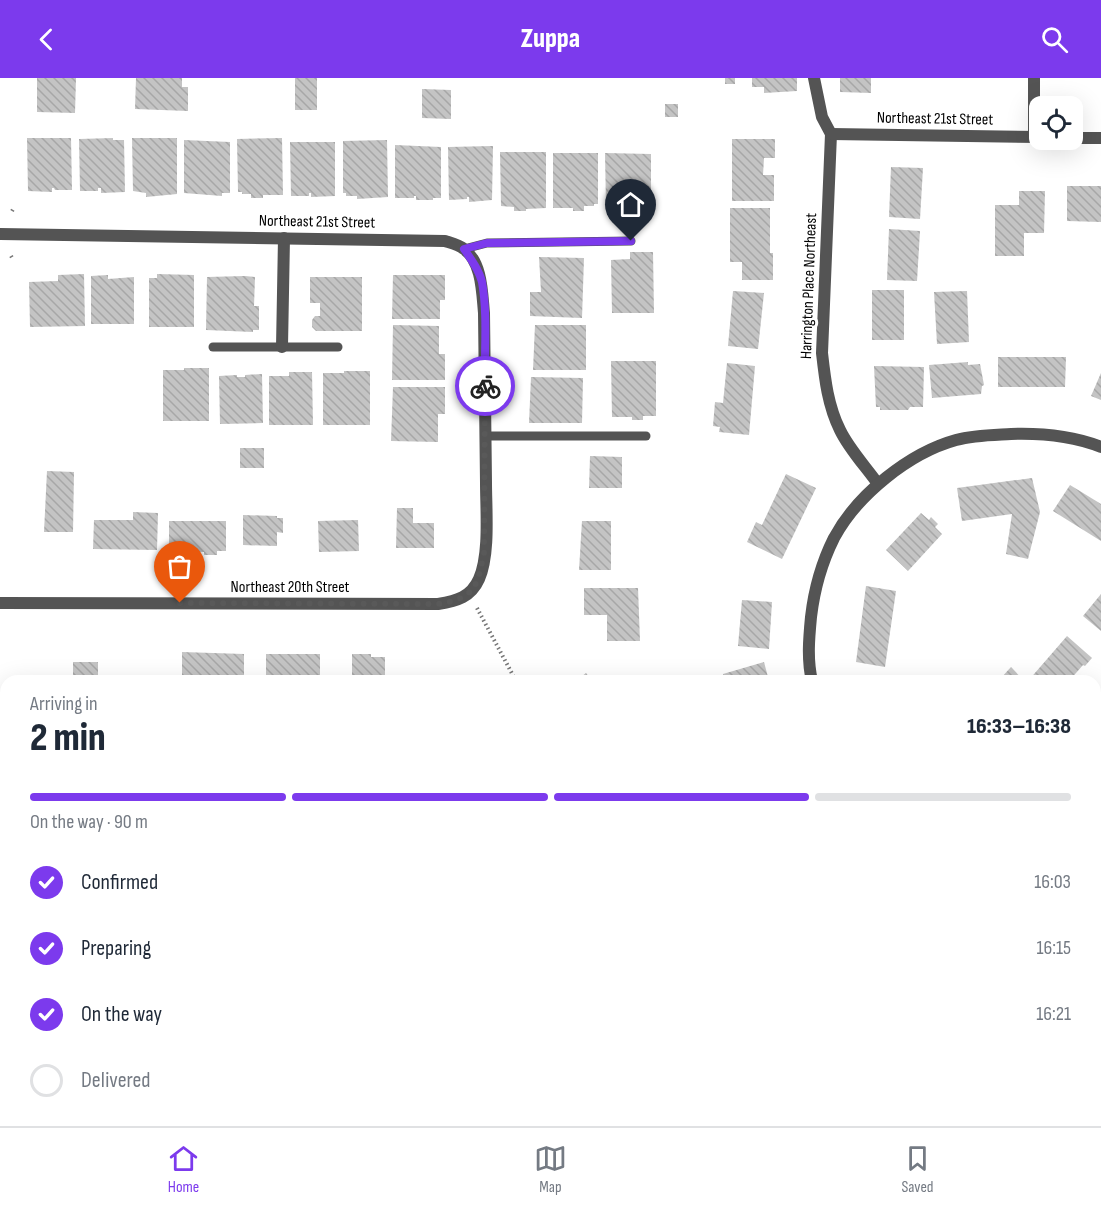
<!DOCTYPE html>
<html lang="en">
<head>
<meta charset="utf-8">
<style>
	body { margin:0; font-family:"Sofia Sans Condensed",sans-serif; background:#f2f2f3; color:#1f2937; height:100vh; display:flex; flex-direction:column; font-size:22px; white-space:nowrap }
	* { box-sizing:border-box; margin:0 }
	p { font-size:20px; color:#747a83 }
	.icon { flex:none; width:33px; height:33px; fill:none; stroke:currentColor; stroke-width:2; stroke-linecap:round; stroke-linejoin:round }
	.map { position:relative; flex:1; overflow:hidden }
	.sheet { position:absolute; left:0px; top:597px; width:1101px; height:452px; display:flex; flex-direction:column; background:#fff; border-radius:18px 18px 0 0; box-shadow:0 6px 24px #0002 }
	.sheet>* { flex:none }
	.fabs { position:absolute; left:1029px; top:18px; display:grid; gap:12px }
	.fabs a { display:grid; place-items:center; width:54px; height:54px; border-radius:12px; background:#fff; box-shadow:0 6px 24px #0002; font-size:30px }
	.pin { position:absolute; display:grid; place-items:center; width:51px; height:51px; color:#fff; margin:-62px -26px; border-radius:50% 50% 50% 0; rotate:-45deg; box-shadow:0 0 6px #0007 }
	.pin .icon { rotate:45deg }
	.courier { position:absolute; display:grid; place-items:center; width:60px; height:60px; margin:-30px; border:4px solid #7c3aed; border-radius:50%; background:#fff; color:#222; box-shadow:0 2px 8px #0007 }
	.head em { font-style:normal; font-weight:800 }
	.head div { display:flex; flex-direction:column-reverse }
	.head { display:flex; align-items:center; justify-content:space-between; height:102px; padding:0 30px }
	h1 { font-size:39px; font-weight:800; line-height:45px }
	.bar { display:grid; grid-template-columns:repeat(4,1fr); gap:9px 6px; align-content:center; height:72px; padding:0 30px }
	.bar i { height:8px; border-radius:4px; background:#e0e1e3 }
	.bar .current { background:#7c3aed }
	.bar p { grid-column:span 4 }
	ol { padding:0 30px; list-style:none }
	li { display:flex; align-items:center; gap:18px; height:66px }
	li p { margin-inline-start:auto }
	li .icon { padding:6px; border-radius:50%; background:#7c3aed; color:#fff; stroke-width:4 }
	li:last-child { color:#747a83 }
	li i { width:33px; height:33px; border:3px solid #e0e1e3; border-radius:50% }
	header { display:flex; justify-content:space-between; align-items:center; height:78px; padding:0 30px; background:#7c3aed; color:#fff; font-size:27px; font-weight:800 }
	.tabs { display:flex; justify-content:space-around; align-items:center; height:84px; border-top:2px solid #e0e1e3; background:#fff; font-size:16px; color:#747a83 }
	.tabs a { display:grid; justify-items:center; gap:3px }
	.tabs .current { color:#7c3aed }
	.map>svg:first-child { display:block }
	.building { fill:url(#building-back-hatch) }
	.lines { fill:none; stroke-linecap:round; stroke-linejoin:round }
	.path { stroke:#767676; stroke-width:4; stroke-dasharray:1.5 3; stroke-linecap:butt }
	.service { stroke:#545454; stroke-width:9 }
	.minor { stroke:#545454; stroke-width:12 }
	.done { stroke:#595959; stroke-width:6; stroke-dasharray:0 10.8 }
	.route { stroke:#7c3aed; stroke-width:8 }
	.labels { text-anchor:middle; dominant-baseline:central; stroke-width:6; stroke-linejoin:round; paint-order:stroke }
	.street-label { font-size:16px; fill:#000; stroke:#fff }
</style>
</head>
<body>
<header><svg class="icon" aria-label="back" viewBox="0 0 24 24"><path d="M15 5l-7 7 7 7"/></svg>Zuppa<svg class="icon" aria-label="search" viewBox="0 0 24 24"><circle cx="10" cy="10" r="6"/><path d="M15 15l6 6"/></svg></header>
<div class="map">
<svg width="1101" height="1048" viewBox="0 0 1101 1048">
	<defs>
		<pattern id="building-back-hatch" width="6" height="6" patternUnits="userSpaceOnUse" patternTransform="scale(1.5)"><rect width="6" height="6" fill="#c4c4c4"/><path d="M-1 5l2 2M0 0l6 6M5-1l2 2" fill="none" stroke="#a7a7a7"/></pattern>
	</defs>
	<rect width="100%" height="100%" fill="#fff"/>
	<!-- building -->
	<g class="building">
		<path d="M37 0H76L75 35 37 34Z"/>
		<path d="M136 0H182V9H188V33L135 31Z"/>
		<rect x="295" y="0" width="22" height="32"/>
		<rect x="725" y="0" width="10" height="6"/>
		<path d="M752 0H797V13L764 15V9H752Z"/>
		<path d="M840 0H871V15L840 14Z"/>
		<path d="M422 11 451 12V41L422 40Z"/>
		<rect x="665" y="26" width="13" height="13"/>
		<path d="M27 60H71L72 112H55L54 110H52V114L28 113Z"/>
		<path d="M113 60V62H124L125 114 101 115V110H98V113H80L79 61Z"/>
		<path d="M132 60H177V116L146 119V115L133 113Z"/>
		<path d="M282 60 283 117H263V120H251V116H242V114H238L237 61Z"/>
		<path d="M732 61H775V80H764L763 97H774V123H732Z"/>
		<path d="M184 62 230 64V115H222V118L184 115Z"/>
		<path d="M387 62 388 119 357 121V118H346V115H343V63Z"/>
		<path d="M290 64H335V118L311 119V115H309V118H291Z"/>
		<path d="M395 67 441 69V120H433V122H416V118H414V120H395Z"/>
		<path d="M493 68 492 122 469 124V119H467V121L449 122 448 69Z"/>
		<path d="M500 74H546V130L526 131V133H514V129L501 128Z"/>
		<path d="M553 75H598V126H594V128H584V133H573V130H553Z"/>
		<path d="M605 75 651 76V127L626 129V125H624V128H606Z"/>
		<path d="M891 89 923 90 920 141 889 139Z"/>
		<path d="M1067 108H1101V144L1067 143Z"/>
		<path d="M1019 113H1045L1044 155H1024V178H995V127H1019Z"/>
		<path d="M730 130H770V175H773V202H742V184H730Z"/>
		<path d="M889 151 920 153 917 203 887 202Z"/>
		<path d="M630 174H653L654 235H612L611 182 630 181Z"/>
		<path d="M539 179 584 180 582 240 530 238V214H541Z"/>
		<path d="M84 196 85 248 30 249 29 204 58 203V197Z"/>
		<path d="M157 196 194 197V249H149V200H157Z"/>
		<path d="M108 197V201L134 199V246H91V198Z"/>
		<path d="M393 197H445V222H440V241H392Z"/>
		<path d="M245 198 255 199 254 228H259V252H253V254L206 252 207 199Z"/>
		<path d="M310 199H362V253H316L312 249V242L315 238H320V225H310Z"/>
		<rect x="872" y="212" width="32" height="50"/>
		<path d="M733 213 764 215 758 271 728 268Z"/>
		<path d="M967 213 969 264 937 266 934 214Z"/>
		<path d="M393 247 439 248V276H445V302H392Z"/>
		<path d="M535 247H586V292H533Z"/>
		<path d="M998 279H1066L1065 309H998Z"/>
		<path d="M611 283H656V338H643V342H632V339H612Z"/>
		<path d="M968 284V287L980 286 984 307 982 308 981 316 932 320 929 287Z"/>
		<path d="M727 285 755 288 749 357 719 354 720 349 713 348 715 324 723 325Z"/>
		<path d="M874 288 924 289 923 329H910L908 332H880V329H876Z"/>
		<path d="M184 290H209V343H163V292H184Z"/>
		<path d="M344 293H370V347H323V295H344Z"/>
		<path d="M289 294H312L313 347H269V298H289Z"/>
		<path d="M1101 295V322L1091 318Z"/>
		<path d="M262 296 263 345 220 346 219 298 237 297V299H245V297Z"/>
		<path d="M531 299 583 300 582 345H529Z"/>
		<path d="M393 309H445V336H438V364L391 363Z"/>
		<rect x="240" y="370" width="24" height="20"/>
		<path d="M590 378 622 379V410H589Z"/>
		<path d="M47 393 74 394 73 454H44Z"/>
		<path d="M786 396 816 410 782 481 747 464 756 444 762 447Z"/>
		<path d="M1032 400 1040 434 1028 481 1006 476 1012 436 962 443 957 410Z"/>
		<path d="M1070 407 1101 426V463L1053 433Z"/>
		<path d="M397 430H413V445H434V470H396Z"/>
		<path d="M133 434 158 435 157 472 93 471 94 442H133Z"/>
		<path d="M921 435 929 442 931 439 938 446 935 449 942 456 908 493 886 472Z"/>
		<path d="M243 437 277 438V440H283V455L277 454V468L243 467Z"/>
		<path d="M358 442 359 473 319 474 318 443Z"/>
		<path d="M169 443H226V473H217V477H204V474L169 473Z"/>
		<path d="M582 443H611V492H579Z"/>
		<path d="M866 508 896 513 885 589 856 584Z"/>
		<path d="M584 510H638L640 563H607V537H584Z"/>
		<path d="M1101 516V553L1083 538Z"/>
		<path d="M742 522 772 524 769 571 738 568Z"/>
		<path d="M1067 558 1092 580 1085 588 1083 587 1069 603H1028Z"/>
		<path d="M182 574 244 576V603H182Z"/>
		<path d="M266 576H320V602L266 603Z"/>
		<path d="M352 576H371V579H385V603H352Z"/>
		<path d="M73 584H98V603H65V599H73Z"/>
		<path d="M764 584 769 603H725L723 596Z"/>
		<path d="M1011 589 1024 603H1004L1001 600Z"/>
		<path d="M586 595 592 603H576Z"/>
		<path d="M1095 805 1101 806V867H1095Z"/>
		<path d="M1101 929V1002L1095 1003V931Z"/>
		<path d="M34 1042H91L92 1048H34Z"/>
		<rect x="105" y="1042" width="79" height="6"/>
		<rect x="191" y="1042" width="68" height="6"/>
		<rect x="276" y="1042" width="73" height="6"/>
		<path d="M358 1042H424V1046L358 1048Z"/>
		<rect x="777" y="1042" width="30" height="6"/>
	</g>
	<g class="lines">
		<!-- path -->
		<g class="path">
			<path d="M12 133 14 130"/>
			<path d="M11 178 13 181"/>
			<path d="M477 530 516 603"/>
		</g>
		<!-- service -->
		<g class="service">
			<path d="M464 171 487 165 631 163"/>
			<path d="M213 269H338"/>
			<path d="M485 358H646"/>
			<path d="M1095 721 1101 724"/>
			<path d="M0 723H6"/>
			<path d="M940 1042 941 1048"/>
			<path d="M1056 1042 1057 1048"/>
		</g>
		<!-- minor -->
		<g class="minor">
			<path d="M814 0 822 39 831 56 822 275C825 302 828 328 840 352 849 371 866 389 878 406"/>
			<path d="M1034 0V59"/>
			<path d="M831 56 1040 59"/>
			<path d="M1072 60H1101"/>
			<path d="M0 156 445 163C451 165 459 167 464 171 482 184 482 214 484 235 485 291 485 348 486 405 486 432 490 476 479 501 471 519 457 523 438 526L0 525"/>
			<path d="M282 269 284 160"/>
			<path d="M812 603C807 582 809 560 811 539 814 513 822 484 834 460 857 417 909 375 956 362 974 357 993 357 1011 356 1041 355 1073 358 1101 369"/>
			<path d="M1095 645 1101 638"/>
			<path d="M0 866H6"/>
			<path d="M850 1042 851 1048"/>
			<path d="M601 1048V1042"/>
		</g>
	</g>
	<g class="lines">
		<!-- done -->
		<path class="done" d="M180 525 438 526C475 520 477 510 484 475L485 308"/>
		<!-- route -->
		<path class="route" d="M485 308C484 274 488 238 482 204 479 192 471 181 464 171L487 165 631 163"/>
	</g>
	<g class="labels">
		<!-- street labels -->
		<g class="street-label">
			<text transform="translate(935 41) rotate(1)">Northeast 21st Street</text>
			<text transform="translate(317 144) rotate(1)">Northeast 21st Street</text>
			<text transform="translate(809 208) rotate(-88)">Harrington Place Northeast</text>
			<text x="290" y="509">Northeast 20th Street</text>
		</g>
	</g>
</svg>
<div class="fabs">
<a><svg class="icon" aria-label="locate" viewBox="0 0 24 24"><circle cx="12" cy="12" r="6"/><path d="M12 2v4M12 18v4M2 12h4M18 12h4"/></svg></a>
</div>
<div class="pin" style="left:180px;top:525px;background:#ea580c"><svg class="icon" aria-label="bag" viewBox="0 0 24 24"><path d="M5 8h14l-1 12H6zM9 8a3 3 0 0 1 6 0"/></svg></div>
<div class="pin" style="left:631px;top:163px;background:#1f2937"><svg class="icon" aria-label="home" viewBox="0 0 24 24"><path d="M3 11l9-7 9 7M6 9v11h12V9"/></svg></div>
<div class="courier" style="left:485px;top:308px"><svg class="icon" aria-label="bike" viewBox="0 0 24 24"><circle cx="6" cy="16" r="4"/><circle cx="18" cy="16" r="4"/><path d="M6 16l4-8h5l3 8M10 8l3 8H6M13 5h3"/></svg></div>
<section class="sheet">
<div class="head"><div><h1>2 min</h1><p>Arriving in</p></div><em>16:33–16:38</em></div>
<div class="bar"><i class="current"></i><i class="current"></i><i class="current"></i><i></i><p>On the way · 90 m</p></div>
<ol>
<li><svg class="icon" aria-label="check" viewBox="0 0 24 24"><path d="M5 12l5 5 9-10"/></svg>Confirmed<p>16:03</p></li>
<li><svg class="icon" aria-label="check" viewBox="0 0 24 24"><path d="M5 12l5 5 9-10"/></svg>Preparing<p>16:15</p></li>
<li><svg class="icon" aria-label="check" viewBox="0 0 24 24"><path d="M5 12l5 5 9-10"/></svg>On the way<p>16:21</p></li>
<li><i></i>Delivered</li>
</ol>
</section>
</div>
<nav class="tabs">
<a class="current"><svg class="icon" aria-label="home" viewBox="0 0 24 24"><path d="M3 11l9-7 9 7M6 9v11h12V9"/></svg>Home</a>
<a><svg class="icon" aria-label="map" viewBox="0 0 24 24"><path d="M3 6l6-2 6 2 6-2v14l-6 2-6-2-6 2zM9 4v14M15 6v14"/></svg>Map</a>
<a><svg class="icon" aria-label="saved" viewBox="0 0 24 24"><path d="M7 4h10v16l-5-4-5 4z"/></svg>Saved</a>
</nav>
</body>
</html>
